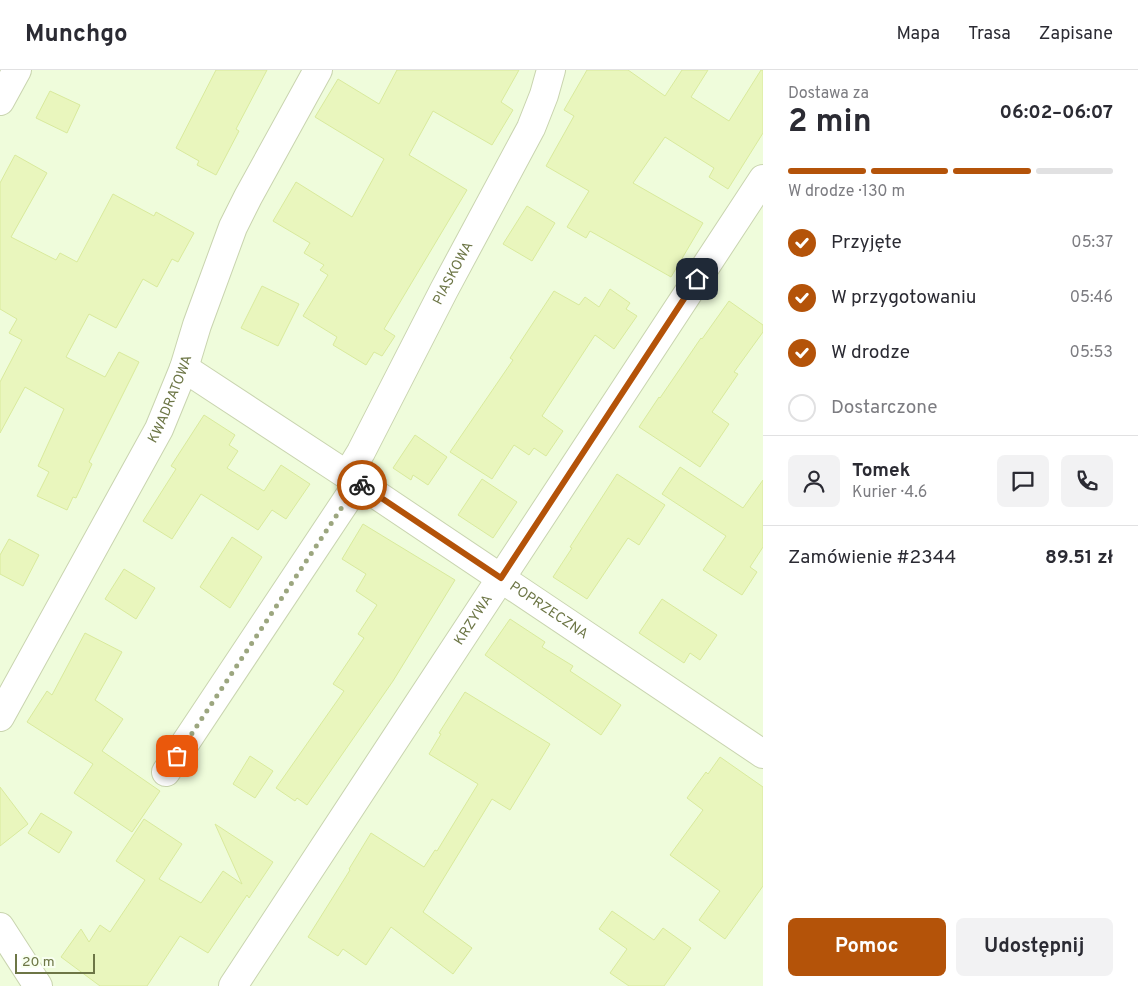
<!DOCTYPE html>
<html lang="pl">
<head>
<meta charset="utf-8">
<style>
	body { margin:0; font-family:Overpass,sans-serif; background:#f2f2f3; color:#2b2b33; height:100vh; display:flex; flex-direction:column; font-size:19px; white-space:nowrap }
	* { box-sizing:border-box; margin:0 }
	p { font-size:16px; color:#7c7c81 }
	.icon { flex:none; width:28px; height:28px; fill:none; stroke:currentColor; stroke-width:2; stroke-linecap:round; stroke-linejoin:round }
	.map { position:relative; flex:1; overflow:hidden }
	.details { display:flex; flex-direction:column; background:#fff; width:375px }
	.details>* { flex:none }
	.scale { position:absolute; left:15px; bottom:12px; width:80px; box-sizing:border-box; padding-left:5px; border:2px solid #6d7646; border-top:0; font-size:14px; line-height:18px; white-space:nowrap; color:#6d7646; -webkit-text-stroke:4px #f8fff0; paint-order:stroke }
	.pin { position:absolute; display:grid; place-items:center; width:42px; height:42px; color:#fff; margin:-21px; border-radius:10px; box-shadow:0 2px 8px #0006 }
	.courier { position:absolute; display:grid; place-items:center; width:50px; height:50px; margin:-25px; border:4px solid #b45309; border-radius:50%; background:#fff; color:#222; box-shadow:0 1px 6px #0007 }
	.overview em { font-style:normal; font-weight:700 }
	.overview div { display:flex; flex-direction:column-reverse }
	.overview { display:flex; align-items:center; justify-content:space-between; height:85px; padding:0 25px }
	h1 { font-size:32px; font-weight:700; line-height:38px }
	.bar { display:grid; grid-template-columns:repeat(4,1fr); gap:8px 5px; align-content:center; height:60px; padding:0 25px }
	.bar i { height:6px; border-radius:4px; background:#e1e1e2 }
	.bar .active { background:#b45309 }
	.bar p { grid-column:span 4 }
	.line { display:flex; align-items:center; gap:12px; padding:0 25px; border-top:1px solid #e1e1e2 }
	.line div { flex:1 }
	.round { display:grid; place-items:center; flex:none; width:52px; height:52px; border-radius:8px; background:#f2f2f3 }
	ol { padding:0 25px; list-style:none }
	li { display:flex; align-items:center; gap:15px; height:55px }
	li p { margin-inline-start:auto }
	li .icon { padding:5px; border-radius:50%; background:#b45309; color:#fff; stroke-width:4 }
	li:last-child { color:#7c7c81 }
	li i { width:28px; height:28px; border:2px solid #e1e1e2; border-radius:50% }
	.cta { display:flex; gap:10px; margin-top:auto; padding:10px 25px }
	.cta a { flex:1; height:58px; border-radius:8px; background:#b45309; color:#fff; font-size:20px; font-weight:700; line-height:58px; text-align:center }
	.cta a+a { background:#f2f2f3; color:#2b2b33 }
	header { display:flex; align-items:center; gap:30px; box-sizing:border-box; height:70px; padding:0 25px; background:#fff; border-bottom:1px solid #e1e1e2 }
	header strong { font-size:24px }
	nav { display:flex; gap:28px; margin-inline-start:auto; font-size:18px }
	main { display:flex; flex:1; min-height:0 }
	.map>svg:first-child { display:block }
	.residential { fill:#effcdb }
	.building { fill:#e9f6bd; stroke:#d9ea9c }
	.lines { fill:none; stroke-linecap:round; stroke-linejoin:round }
	.minor-casing { stroke:#c9d4af; stroke-width:30 }
	.minor { stroke:#fff; stroke-width:28 }
	.done { stroke:#9ca67f; stroke-width:5; stroke-dasharray:0 9 }
	.route { stroke:#b45309; stroke-width:6 }
	.labels { text-anchor:middle; dominant-baseline:central; stroke-width:5; stroke-linejoin:round; paint-order:stroke }
	.street-label { font-size:14px; fill:#6d7646; stroke:#f8fff0 }
</style>
</head>
<body>
<header>
<strong>Munchgo</strong>
<nav><a>Mapa</a><a>Trasa</a><a>Zapisane</a></nav>
</header>
<main>
<div class="map">
<svg width="763" height="916" viewBox="0 0 763 916">
	<rect width="100%" height="100%" fill="#f4fee8"/>
	<!-- residential -->
	<rect class="residential" x="0" y="0" width="763" height="916"/>
	<!-- building -->
	<g class="building">
		<path d="M216 0H267L236 59 239 61 216 105 197 95 199 91 176 78Z"/>
		<path d="M397 0H519L501 32 513 40 492 75 433 41 409 85 467 120 384 259 395 266 382 286 374 282 366 295 333 275 337 267 303 246 328 205 320 200 324 195 304 183 310 173 273 151 296 112 352 147 384 89 315 47 338 9 379 34Z"/>
		<path d="M587 0H628L665 26 682 0H708L691 27 729 51 761 0H763V63L728 119 709 107 714 98 665 67 633 113 703 153 671 207 590 161 586 168 567 157 589 121 546 96 574 46 564 40Z"/>
		<path d="M50 21 80 35 67 63 36 48Z"/>
		<path d="M15 85 47 103 11 167 56 190 60 183 77 192 113 124 154 146 156 142 194 163 178 192 172 189 157 217 143 209 116 258 89 244 66 287 105 307 119 282 139 292 89 392 92 394 76 428 73 427 67 440 37 426 49 402 38 396 64 339 25 317 0 363V312L22 270 9 263 17 249 0 239V113Z"/>
		<path d="M527 136 555 153 532 191 503 174Z"/>
		<path d="M262 216 299 234 278 276 241 258Z"/>
		<path d="M610 219 630 233 626 239 637 246 614 279 595 265 542 346 563 361 546 386 534 378 529 385 514 375 492 409 450 382 513 290 510 288 554 221 579 235 585 227 599 237Z"/>
		<path d="M729 231 763 255V262L734 302 738 304 712 342 729 354 700 397 639 357 659 327 660 328 701 268 702 269Z"/>
		<path d="M204 345 235 365 229 375 238 381 227 398 264 421 281 395 310 414 286 449 272 440 258 460 201 424 172 469 143 451 176 399 171 396Z"/>
		<path d="M415 365 447 387 428 415 413 405 411 410 393 398Z"/>
		<path d="M680 397 743 438 763 410V477L750 497 757 502 742 525 703 500 726 466 662 424Z"/>
		<path d="M617 404 665 435 639 475 628 468 587 529 553 507 572 478 570 477Z"/>
		<path d="M482 409 517 432 493 468 458 445Z"/>
		<path d="M363 454 455 510 393 611 307 735 297 728 295 731 276 718 344 621 333 614 364 568 358 564 377 535 356 521 366 504 342 489Z"/>
		<path d="M232 467 262 487 230 538 200 517Z"/>
		<path d="M9 469 39 485 23 516 0 504V485Z"/>
		<path d="M124 499 155 518 136 549 105 529Z"/>
		<path d="M662 529 717 565 700 590 690 583 684 593 639 563Z"/>
		<path d="M510 549 545 572 542 577 573 596 570 601 621 635 601 665 485 585Z"/>
		<path d="M85 563 122 582 95 630 123 649 102 681 160 721 132 762 74 723 93 694 27 652 47 621 52 625Z"/>
		<path d="M465 622 550 674 510 740 492 729 423 842 472 878 453 904 391 857 366 895 343 879 338 886 308 867 350 800 349 799 371 763 424 797 435 780 437 781 478 714 429 684 441 664 439 663Z"/>
		<path d="M250 686 273 701 255 728 233 714Z"/>
		<path d="M720 687 763 717V816L725 869 699 850 720 821 670 785 703 740 687 728 706 702 708 704Z"/>
		<path d="M0 717 28 754 0 776Z"/>
		<path d="M41 743 72 762 59 783 28 763Z"/>
		<path d="M144 749 182 774 159 809 201 833 223 801 242 814 215 754 273 792 249 828 247 825 208 883 180 866 147 916H100L61 887 81 859 89 872 100 855 110 862 145 810 116 791Z"/>
		<path d="M612 841 654 870 663 858 691 878 664 916H629L610 903 627 879 599 859Z"/>
	</g>
	<g class="lines">
		<defs>
			<g id="minor">
				<path d="M0 31 17 0"/>
				<path id="s1" d="M184 298 347 405 763 684"/>
				<path id="s2" d="M347 405 361 382 444 220 531 58 544 25 551 0"/>
				<path id="s3" d="M0 647 159 359 184 298 197 255 233 157 248 127 318 0"/>
				<path d="M166 702 358 413"/>
				<path d="M0 857 38 916"/>
				<path id="s4" d="M233 916 763 109"/>
			</g>
		</defs>
		<!-- minor casing -->
		<use href="#minor" class="minor-casing"/>
		<!-- minor -->
		<use href="#minor" class="minor"/>
	</g>
	<g class="lines">
		<!-- done -->
		<path class="done" d="M177 686 358 413 362 415"/>
		<!-- route -->
		<path class="route" d="M362 415 501 508 697 209"/>
	</g>
	<g class="labels">
		<!-- street labels -->
		<g class="street-label">
			<text stroke="none"><textPath href="#s2" startOffset="228">PIASKOWA</textPath></text>
			<text stroke="none"><textPath href="#s3" startOffset="361">KWADRATOWA</textPath></text>
			<text stroke="none"><textPath href="#s1" startOffset="438">POPRZECZNA</textPath></text>
			<text stroke="none"><textPath href="#s4" startOffset="438">KRZYWA</textPath></text>
		</g>
	</g>
</svg>
<div class="scale">20 m</div>
<div class="pin" style="left:177px;top:686px;background:#ea580c"><svg class="icon" aria-label="bag" viewBox="0 0 24 24"><path d="M5 8h14l-1 12H6zM9 8a3 3 0 0 1 6 0"/></svg></div>
<div class="pin" style="left:697px;top:209px;background:#1f2937"><svg class="icon" aria-label="home" viewBox="0 0 24 24"><path d="M3 11l9-7 9 7M6 9v11h12V9"/></svg></div>
<div class="courier" style="left:362px;top:415px"><svg class="icon" aria-label="bike" viewBox="0 0 24 24"><circle cx="6" cy="16" r="4"/><circle cx="18" cy="16" r="4"/><path d="M6 16l4-8h5l3 8M10 8l3 8H6M13 5h3"/></svg></div>
</div>
<section class="details">
<div class="overview"><div><h1>2 min</h1><p>Dostawa za</p></div><em>06:02–06:07</em></div>
<div class="bar"><i class="active"></i><i class="active"></i><i class="active"></i><i></i><p>W drodze · 130 m</p></div>
<ol>
<li><svg class="icon" aria-label="check" viewBox="0 0 24 24"><path d="M5 12l5 5 9-10"/></svg>Przyjęte<p>05:37</p></li>
<li><svg class="icon" aria-label="check" viewBox="0 0 24 24"><path d="M5 12l5 5 9-10"/></svg>W przygotowaniu<p>05:46</p></li>
<li><svg class="icon" aria-label="check" viewBox="0 0 24 24"><path d="M5 12l5 5 9-10"/></svg>W drodze<p>05:53</p></li>
<li><i></i>Dostarczone</li>
</ol>
<div class="line" style="height:90px"><a class="round"><svg class="icon" aria-label="person" viewBox="0 0 24 24"><circle cx="12" cy="8" r="4"/><path d="M4 21q1-7 8-7t8 7"/></svg></a><div><b>Tomek</b><p>Kurier · 4.6</p></div><a class="round"><svg class="icon" aria-label="chat" viewBox="0 0 24 24"><path d="M4 5h16v11H9l-5 4z"/></svg></a><a class="round"><svg class="icon" aria-label="phone" viewBox="0 0 24 24"><path d="M5 4h4l2 5-3 2q2 4 5 5l2-3 5 2v4C11 20 4 13 5 4z"/></svg></a></div>
<div class="line" style="height:65px"><div>Zamówienie #2344</div><b>89.51 zł</b></div>
<div class="cta"><a>Pomoc</a><a>Udostępnij</a></div>
</section>
</main>
</body>
</html>
